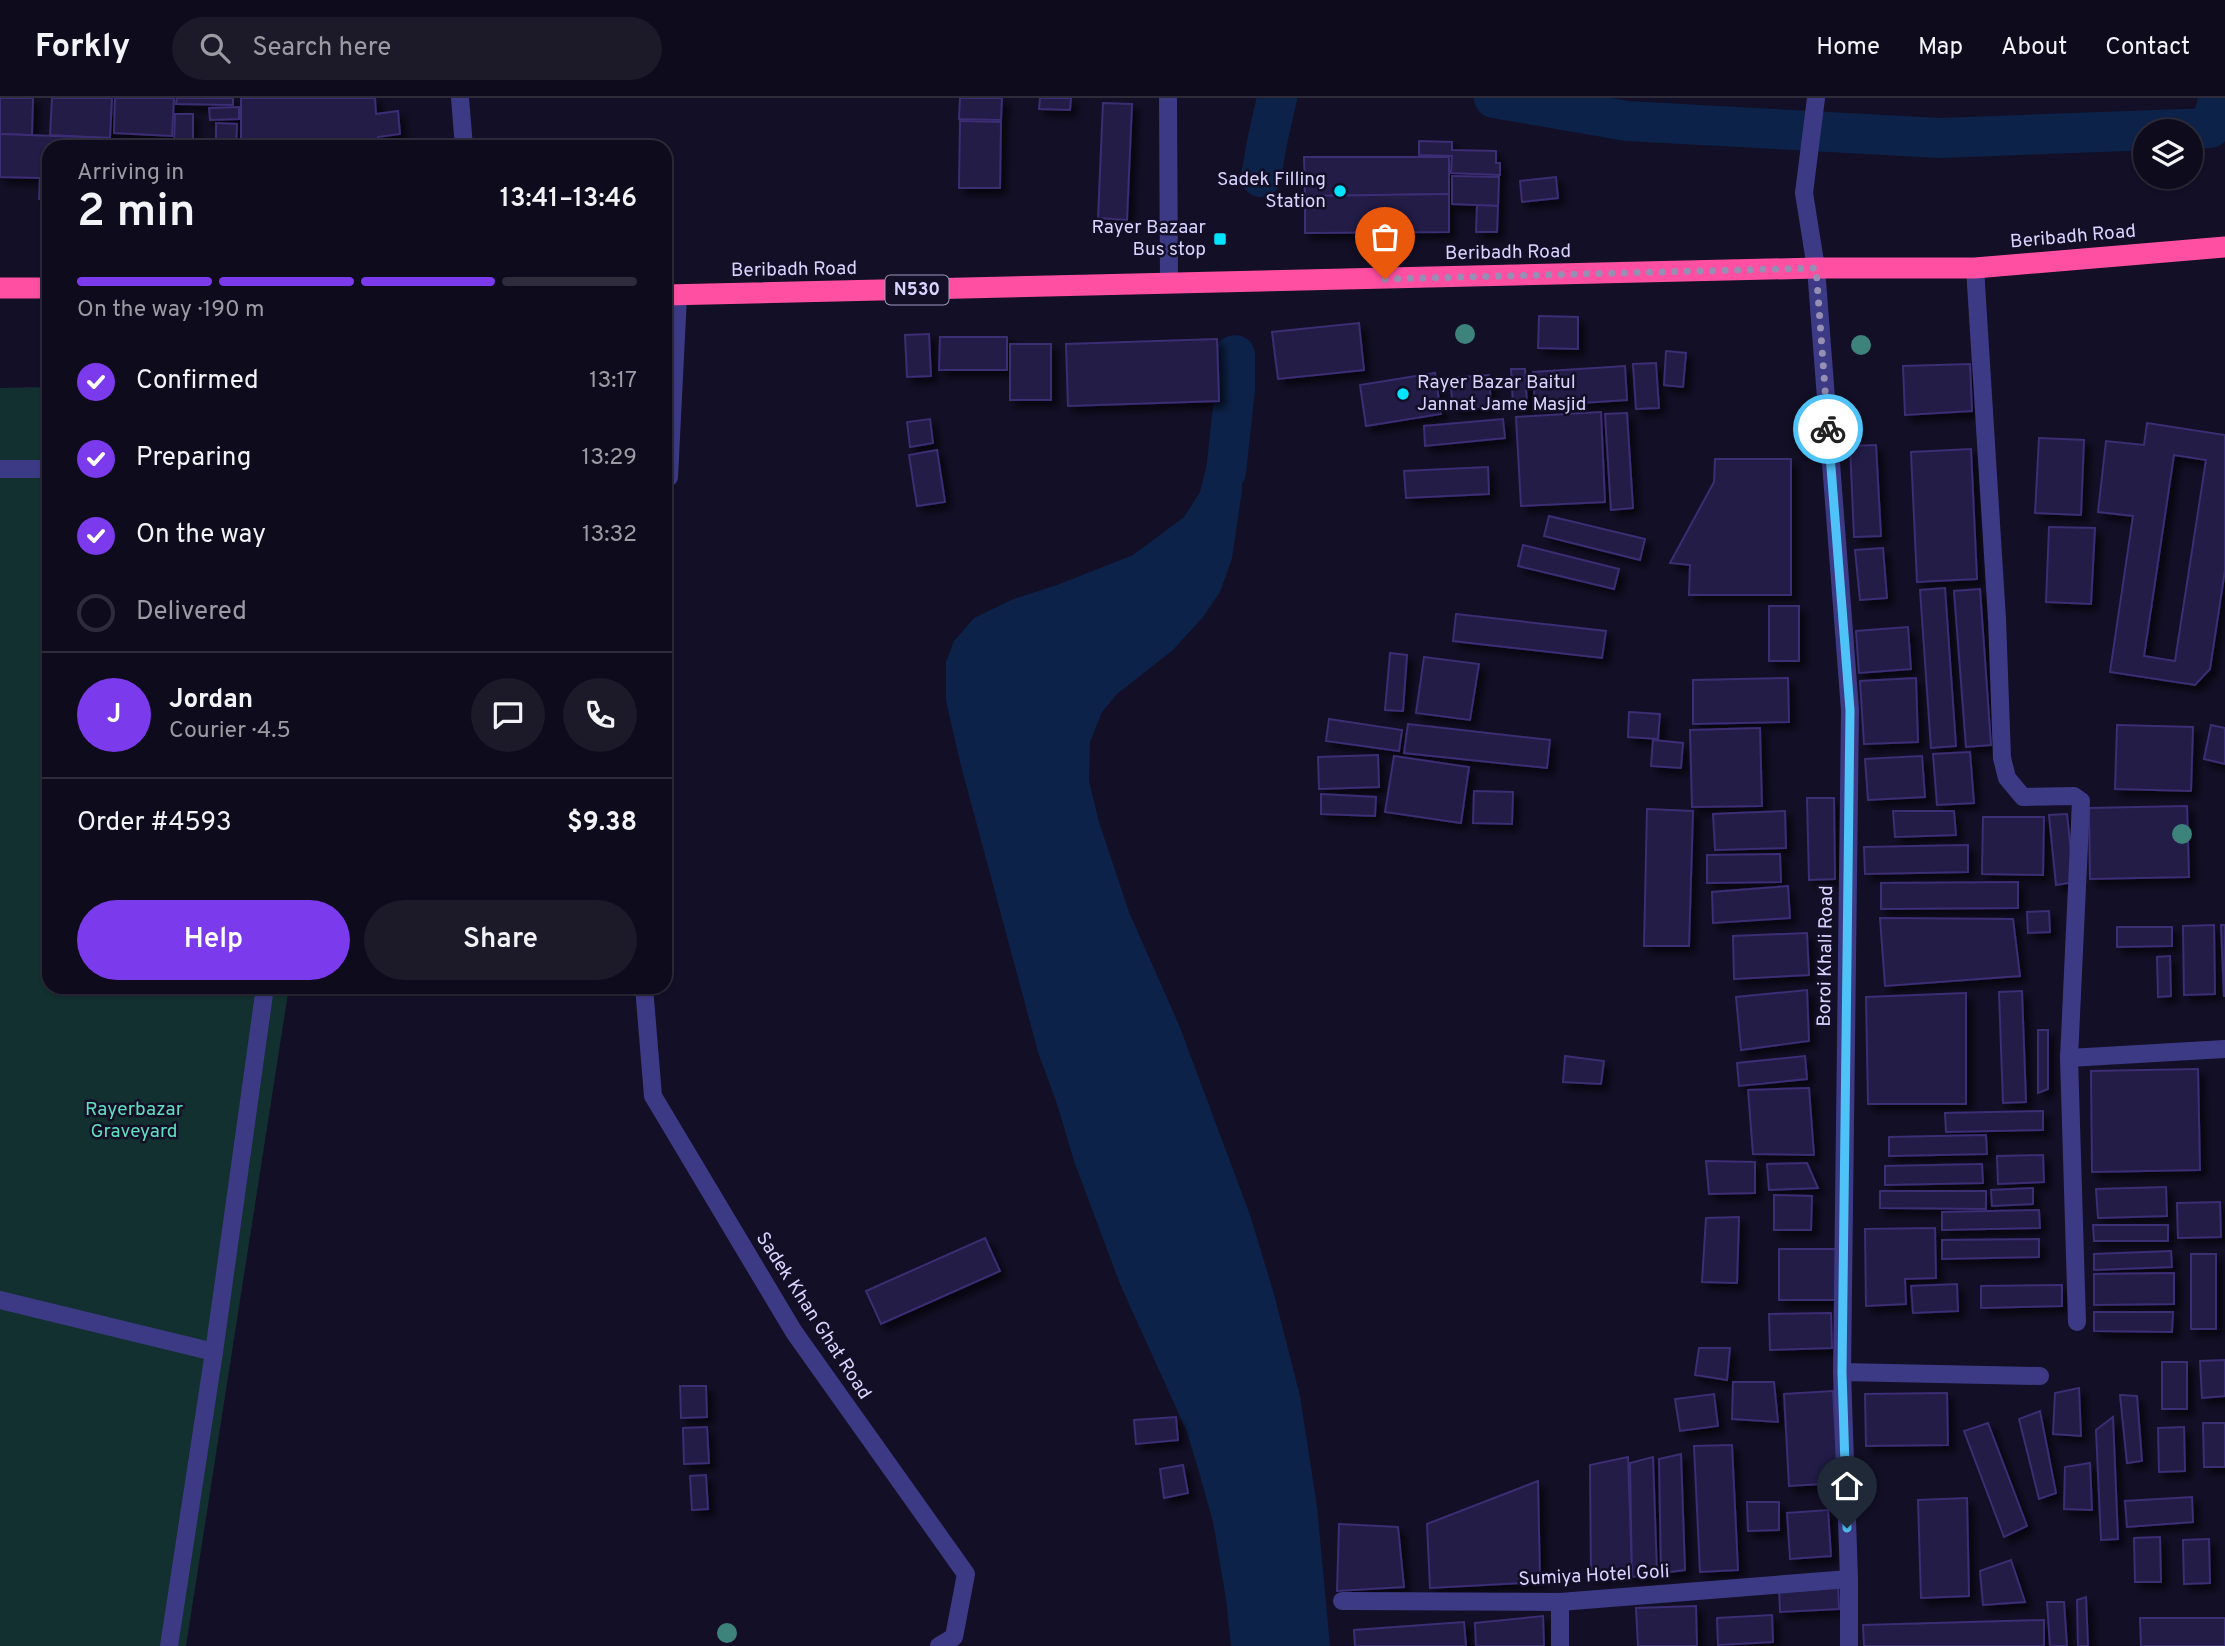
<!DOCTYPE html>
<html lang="en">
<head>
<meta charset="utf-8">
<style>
	body { margin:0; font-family:Overpass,sans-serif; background:#1c1929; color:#f1f3f6; height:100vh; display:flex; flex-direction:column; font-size:26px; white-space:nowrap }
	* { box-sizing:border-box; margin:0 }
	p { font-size:23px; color:#9b9ba3 }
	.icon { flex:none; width:38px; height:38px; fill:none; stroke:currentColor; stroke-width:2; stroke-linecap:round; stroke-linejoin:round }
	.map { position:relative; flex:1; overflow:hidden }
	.sheet { position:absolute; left:42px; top:42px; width:630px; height:854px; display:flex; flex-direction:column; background:#0e0b1c; border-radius:21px; box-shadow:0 2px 5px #0004,0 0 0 2px #2e2b3b }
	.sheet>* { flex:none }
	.fabs { position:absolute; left:2133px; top:21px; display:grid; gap:14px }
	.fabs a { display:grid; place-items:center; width:70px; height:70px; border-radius:50%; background:#0e0b1c; box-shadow:0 2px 5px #0004,0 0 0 2px #2e2b3b; font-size:35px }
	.pin { position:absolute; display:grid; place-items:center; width:60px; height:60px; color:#fff; margin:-72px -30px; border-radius:50% 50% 50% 0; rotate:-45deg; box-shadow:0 0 7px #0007 }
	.pin .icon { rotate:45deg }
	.courier { position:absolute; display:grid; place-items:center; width:70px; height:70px; margin:-35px; border:5px solid #4fc3f7; border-radius:50%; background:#fff; color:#222; box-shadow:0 2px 9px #0007 }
	.head em { font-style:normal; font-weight:600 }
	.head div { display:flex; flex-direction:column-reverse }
	.head { display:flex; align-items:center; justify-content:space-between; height:119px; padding:0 35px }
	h1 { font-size:46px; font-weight:600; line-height:52px }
	.bar { display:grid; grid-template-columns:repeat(4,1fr); gap:10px 7px; align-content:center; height:84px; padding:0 35px }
	.bar i { height:9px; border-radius:5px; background:#2e2b3b }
	.bar .selected { background:#7c3aed }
	.bar p { grid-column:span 4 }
	.line { display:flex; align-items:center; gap:18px; padding:0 35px; border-top:2px solid #2e2b3b }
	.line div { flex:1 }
	.round { display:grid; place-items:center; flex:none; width:74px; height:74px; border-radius:37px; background:#1c1929 }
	ol { padding:0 35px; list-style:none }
	li { display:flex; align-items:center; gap:21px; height:77px }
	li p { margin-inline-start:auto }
	li .icon { padding:7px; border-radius:50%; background:#7c3aed; color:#fff; stroke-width:4 }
	li:last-child { color:#9b9ba3 }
	li i { width:38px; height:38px; border:4px solid #2e2b3b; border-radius:50% }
	.action { display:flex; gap:14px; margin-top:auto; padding:14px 35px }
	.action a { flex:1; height:80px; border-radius:42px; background:#7c3aed; color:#fff; font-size:28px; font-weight:600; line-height:80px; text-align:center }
	.action a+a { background:#1c1929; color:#f1f3f6 }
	header { display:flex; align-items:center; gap:42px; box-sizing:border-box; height:98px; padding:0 35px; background:#0e0b1c; border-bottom:2px solid #2e2b3b }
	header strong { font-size:33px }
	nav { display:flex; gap:38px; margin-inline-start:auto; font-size:24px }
	.search { width:490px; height:63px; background:#1c1929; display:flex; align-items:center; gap:18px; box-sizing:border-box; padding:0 24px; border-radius:38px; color:#9b9ba3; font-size:26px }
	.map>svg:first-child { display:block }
	.green { fill:#12302f }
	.water { fill:#0c2248 }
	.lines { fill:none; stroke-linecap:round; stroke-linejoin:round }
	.canal { stroke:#0c2248; stroke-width:40 }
	.building { fill:#241b47; stroke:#3b2d73; stroke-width:2; fill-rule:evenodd; filter:url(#shadow) }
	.minor { stroke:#3d3a85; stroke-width:18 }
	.highway { stroke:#ff4fa3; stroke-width:21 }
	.tree { fill:#3d827b }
	.done { stroke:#948fb3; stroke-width:7; stroke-dasharray:0 12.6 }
	.route { stroke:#4fc3f7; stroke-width:9 }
	.poi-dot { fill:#00e5ff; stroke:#130f26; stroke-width:2.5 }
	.labels { text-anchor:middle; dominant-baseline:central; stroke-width:5; stroke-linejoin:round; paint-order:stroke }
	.shield { fill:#130f26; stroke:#9e99be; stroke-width:2 }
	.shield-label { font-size:18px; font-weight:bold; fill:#d9d4ff }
	.poi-label { font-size:19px; fill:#d9d4ff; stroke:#130f26; text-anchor:end }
	.street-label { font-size:19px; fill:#d9d4ff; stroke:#130f26 }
	.park-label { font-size:19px; fill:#5fe0c0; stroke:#130f26 }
</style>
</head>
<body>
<header>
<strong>Forkly</strong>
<div class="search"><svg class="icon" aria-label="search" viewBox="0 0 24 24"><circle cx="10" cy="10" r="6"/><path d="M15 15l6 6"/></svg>Search here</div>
<nav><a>Home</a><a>Map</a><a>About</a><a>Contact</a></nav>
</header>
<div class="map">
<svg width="2225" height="1548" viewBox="0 0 2225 1548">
	<defs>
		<filter id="shadow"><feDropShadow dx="6" dy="6" stdDeviation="3.5" flood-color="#0009"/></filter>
	</defs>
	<rect width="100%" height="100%" fill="#130f26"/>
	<!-- green -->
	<path class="green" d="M49 289V889H289L186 1548H0V290Z"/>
	<!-- water -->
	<path class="water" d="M1230 316 1235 321 1242 369V393L1232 460 1220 494 1203 519 1173 552 1117 596 1102 614 1090 644 1089 683 1099 724 1129 814 1179 927 1250 1117 1274 1196 1300 1298 1317 1408 1330 1548H1231L1226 1501 1213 1424 1199 1374 1187 1334 1120 1186 1074 1063 1057 1006 1038 954 960 664 946 603V564L954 543 974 520 1011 502 1057 487 1133 457 1184 419 1200 394 1217 327 1222 319Z"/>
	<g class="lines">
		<!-- canal -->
		<g class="canal">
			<path d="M1494 0 1627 23 1940 40 2210 30 2219 0"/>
			<path d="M1261 79 1267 44 1277 0"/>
			<path d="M1226 374 1235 291V257"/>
		</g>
	</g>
	<!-- building -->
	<g class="building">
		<path d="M0 0H33L32 37 0 36Z"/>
		<path d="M52 0H112L110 40 50 37Z"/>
		<path d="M115 0H174L172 38 114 35Z"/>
		<path d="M177 0H233V7L176 6Z"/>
		<path d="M241 0H375L376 16 398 13 400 36 378 39V48L241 49Z"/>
		<path d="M960 0H1002L1001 22 959 21Z"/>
		<path d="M1040 0H1071L1070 12 1039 11Z"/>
		<path d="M1103 5 1132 6 1127 122 1098 120Z"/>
		<path d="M239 9V21L210 22 209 10Z"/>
		<path d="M175 16H193V46H174Z"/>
		<path d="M960 23 1001 24 1000 90H959Z"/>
		<path d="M216 25 237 26 236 49H216Z"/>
		<path d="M0 36 110 40V49H49V101H39L40 80 0 79Z"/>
		<path d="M1419 43 1452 44V52L1496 53V65H1500V77L1451 75 1452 58 1419 57Z"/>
		<path d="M1304 59H1449V96L1305 98Z"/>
		<path d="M1452 78 1499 79 1498 108 1452 106Z"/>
		<path d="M1556 79 1558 100 1522 104 1520 83Z"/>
		<path d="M1449 96V134L1305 135V98Z"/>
		<path d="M1477 107 1498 108 1497 134H1476Z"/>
		<path d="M1539 218 1578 219V251L1538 250Z"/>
		<path d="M1359 225 1364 272 1278 281 1272 234Z"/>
		<path d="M929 236 931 278 907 279 905 237Z"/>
		<path d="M940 239H1007V272H939Z"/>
		<path d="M1217 241 1219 303 1068 308 1066 246Z"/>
		<rect x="1010" y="246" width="41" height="56"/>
		<path d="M1666 253 1686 255 1683 289 1664 287Z"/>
		<path d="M1656 265 1659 310 1636 311 1633 266Z"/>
		<path d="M1970 266 1972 313 1905 317 1903 268Z"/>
		<path d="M1625 268 1627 302 1535 308 1533 274Z"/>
		<path d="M1511 271H1525L1527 308H1513Z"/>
		<path d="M1435 275 1441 316 1366 328 1360 287Z"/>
		<path d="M1489 277 1491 308 1453 311 1450 280Z"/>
		<path d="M1601 314 1605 404 1521 408 1516 319Z"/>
		<path d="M1627 315 1633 410 1611 412 1605 316Z"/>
		<path d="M930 321 933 345 910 349 907 324Z"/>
		<path d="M1503 321 1505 340 1425 348 1424 328Z"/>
		<path d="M2147 325 2225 337V472L2210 571 2195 587 2110 574 2133 418 2098 414 2106 343 2144 347ZM2174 357 2206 362 2175 563 2144 558Z"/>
		<path d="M2039 340 2084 342 2081 417 2035 415Z"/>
		<path d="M1876 347 1881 438 1854 439 1850 348Z"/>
		<path d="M1971 351 1977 481 1917 484 1911 354Z"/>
		<path d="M937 352 945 404 917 408 909 357Z"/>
		<path d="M1715 361H1791V497H1689L1690 467 1670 465 1714 384Z"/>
		<path d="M1488 369 1489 396 1406 400 1404 373Z"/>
		<path d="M1549 418 1645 441 1640 462 1544 438Z"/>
		<path d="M2049 429 2095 430 2091 506 2046 504Z"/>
		<path d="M1523 447 1619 471 1614 491 1518 468Z"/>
		<path d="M1883 450 1887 500 1860 502 1855 452Z"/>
		<path d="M1945 490 1956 648 1931 650 1920 492Z"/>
		<path d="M1980 491 1991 647 1966 649 1954 493Z"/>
		<rect x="1769" y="508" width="30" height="55"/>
		<path d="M1456 516 1606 533 1602 560 1453 543Z"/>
		<path d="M1908 529 1911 571 1859 575 1856 533Z"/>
		<path d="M1390 555 1407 557 1403 613 1385 612Z"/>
		<path d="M1424 559 1479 566 1470 622 1416 615Z"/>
		<path d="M1788 580 1789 624 1693 626V582Z"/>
		<path d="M1916 580 1918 644 1864 646 1860 583Z"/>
		<path d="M1629 614 1660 616 1658 641 1628 639Z"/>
		<path d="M1329 621 1402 632 1399 653 1326 643Z"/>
		<path d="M1408 626 1550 642 1547 670 1404 655Z"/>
		<path d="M2117 627 2193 629 2191 693 2115 691Z"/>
		<path d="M2211 627 2225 630V666L2204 661Z"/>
		<path d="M1760 630 1762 708 1692 709 1690 632Z"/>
		<path d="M1653 642 1683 645 1681 670 1651 668Z"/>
		<path d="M1970 654 1974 705 1937 707 1933 656Z"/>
		<path d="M1378 657 1379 689 1319 691 1318 659Z"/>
		<path d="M1394 658 1469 669 1461 725 1385 714Z"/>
		<path d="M1922 658 1925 699 1868 702 1865 661Z"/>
		<path d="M1474 693 1513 694 1512 726 1473 725Z"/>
		<path d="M1321 696 1376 699 1375 718 1321 716Z"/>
		<path d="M1807 700H1834L1835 781 1809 782Z"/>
		<path d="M2187 708 2189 779 2090 781 2089 710Z"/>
		<path d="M1647 711 1693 713 1689 848H1644Z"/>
		<path d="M1785 713 1786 750 1715 752 1713 716Z"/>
		<path d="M1893 713H1954L1956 737 1895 739Z"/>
		<path d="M2067 716 2074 784 2056 787 2049 717Z"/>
		<path d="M1983 719H2044L2043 777 1982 776Z"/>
		<path d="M1968 747V774L1865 776 1864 749Z"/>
		<path d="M1780 756 1781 784 1707 785V757Z"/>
		<path d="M2018 784V810L1881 811V785Z"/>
		<path d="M1788 788 1790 820 1713 825 1712 794Z"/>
		<path d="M2049 813 2050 834 2028 835 2027 814Z"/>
		<path d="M1880 820 2013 821 2020 878 1885 888Z"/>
		<path d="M2214 827 2215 896 2184 897 2183 828Z"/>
		<path d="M2221 827H2225L2224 899Z"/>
		<path d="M2117 829H2172V848L2117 849Z"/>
		<path d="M1807 835 1809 877 1734 881 1733 838Z"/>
		<path d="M2170 858 2171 898 2158 899 2157 859Z"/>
		<path d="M1807 892 1809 943 1741 952 1736 899Z"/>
		<path d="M2022 893 2026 1004 2003 1005 1999 894Z"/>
		<path d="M1966 895V1006H1868L1866 899Z"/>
		<path d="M2038 932H2048V991L2038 995Z"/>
		<path d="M1565 958 1604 963 1601 986 1563 984Z"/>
		<path d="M1805 958 1807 981 1739 988 1737 965Z"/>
		<path d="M2198 971 2200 1072 2092 1074 2091 973Z"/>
		<path d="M1809 990 1814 1057 1753 1056 1748 992Z"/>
		<path d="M2043 1013V1032L1946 1034 1945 1015Z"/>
		<path d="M1986 1037 1987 1056 1889 1058V1039Z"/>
		<path d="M2043 1057 2044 1084 1998 1086 1997 1058Z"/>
		<path d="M1706 1063 1755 1064V1095L1709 1096Z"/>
		<path d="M1807 1065 1818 1090 1769 1092 1767 1066Z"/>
		<path d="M1982 1066 1983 1085 1885 1087V1068Z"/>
		<path d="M2166 1089 2167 1118 2098 1120 2096 1091Z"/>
		<path d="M2033 1090V1106L1992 1108 1991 1092Z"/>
		<path d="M1880 1093H1986V1111L1880 1110Z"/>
		<path d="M1774 1097 1812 1098 1811 1132H1774Z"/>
		<path d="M2220 1104 2221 1139 2178 1140 2177 1105Z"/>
		<path d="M2039 1112 2040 1130 1942 1132V1114Z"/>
		<path d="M1739 1119 1737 1185 1702 1184 1706 1120Z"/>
		<path d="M2093 1127H2168V1143H2094Z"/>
		<path d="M1935 1130 1936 1180 1905 1181 1906 1206 1866 1208 1865 1131Z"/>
		<path d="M985 1140 1000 1173 881 1226 866 1193Z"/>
		<path d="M2039 1141V1159L1942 1161V1142Z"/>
		<path d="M1779 1151H1836L1837 1202H1779Z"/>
		<path d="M2171 1153 2172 1169 2094 1172V1156Z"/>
		<rect x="2191" y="1156" width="25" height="75"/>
		<path d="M2174 1175V1206L2094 1207V1176Z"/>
		<path d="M1957 1186 1958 1213 1913 1215 1911 1188Z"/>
		<path d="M2062 1187V1208L1981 1210V1188Z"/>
		<path d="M2094 1214H2173L2172 1234 2094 1233Z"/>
		<path d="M1831 1215 1832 1250 1770 1252 1769 1216Z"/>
		<path d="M1699 1250H1730L1727 1282 1695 1277Z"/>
		<path d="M2225 1262V1298L2202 1300 2200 1263Z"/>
		<rect x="2162" y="1264" width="25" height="47"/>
		<path d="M1733 1284H1774L1778 1324 1732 1321Z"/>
		<path d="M680 1288H706L707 1319 681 1320Z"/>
		<path d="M2079 1290 2081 1338 2053 1336 2055 1295Z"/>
		<path d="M1833 1293 1838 1385 1789 1388 1784 1296Z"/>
		<path d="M1947 1295 1948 1347 1866 1348 1865 1296Z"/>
		<path d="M1714 1296 1718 1328 1680 1333 1675 1301Z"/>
		<path d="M2120 1297 2137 1298 2142 1363 2127 1365Z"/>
		<path d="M2040 1313 2056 1395 2039 1401 2019 1321Z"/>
		<path d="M1176 1319 1178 1342 1136 1346 1134 1322Z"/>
		<path d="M2113 1319 2118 1441 2101 1442 2096 1332Z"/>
		<path d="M1988 1325 2027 1428 2004 1439 1964 1333Z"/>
		<path d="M2203 1325H2225V1369H2204Z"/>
		<path d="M707 1329 709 1365 684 1366 683 1330Z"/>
		<path d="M2184 1329 2185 1373 2159 1374 2158 1330Z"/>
		<path d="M1732 1347 1738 1472 1700 1474 1694 1348Z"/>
		<path d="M1681 1356 1685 1472 1661 1475 1659 1361Z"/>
		<path d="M1628 1359 1632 1475 1591 1479 1590 1367Z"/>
		<path d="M1653 1359 1657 1476 1632 1479 1630 1365Z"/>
		<path d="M2090 1365 2092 1412 2064 1411 2065 1369Z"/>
		<path d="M1183 1367 1188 1395 1164 1400 1160 1371Z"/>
		<path d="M706 1377 708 1411 692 1412 690 1378Z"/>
		<path d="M1538 1383 1540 1484 1430 1490 1427 1426Z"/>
		<path d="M2192 1399 2193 1424 2127 1429 2125 1403Z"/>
		<path d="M1967 1400 1969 1498 1921 1500 1918 1402Z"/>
		<path d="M1747 1404H1779V1432L1748 1433Z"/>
		<path d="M1828 1412 1831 1458 1790 1461 1787 1415Z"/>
		<path d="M1339 1426 1398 1429 1404 1489 1337 1493Z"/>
		<path d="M2160 1439 2161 1484H2135L2134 1440Z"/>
		<path d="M2209 1441 2210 1485 2184 1486 2183 1442Z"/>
		<path d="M2011 1462 2025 1504 1983 1507 1980 1473Z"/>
		<path d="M1838 1486 1839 1511 1780 1514 1779 1489Z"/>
		<path d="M2086 1499 2088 1548H2078L2077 1502Z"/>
		<path d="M2047 1504H2064L2067 1548H2050Z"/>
		<path d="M1696 1508 1697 1548H1638L1636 1510Z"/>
		<path d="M1772 1517 1773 1544 1718 1547 1717 1520Z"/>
		<path d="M1543 1518 1544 1548H1476L1475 1525Z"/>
		<path d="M2140 1520H2225V1548H2141Z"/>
		<path d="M2044 1522V1548H1864L1863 1527Z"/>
		<path d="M1464 1524 1466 1548H1355L1354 1532Z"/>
	</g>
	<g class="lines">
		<!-- minor -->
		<g class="minor">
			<path d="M460 0 464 49"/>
			<path d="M1168 0 1169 186"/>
			<path d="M1816 0 1804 95 1816 170 1850 612 1842 1274 1849 1481V1548"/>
			<path d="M1975 170 1997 521 2002 660 2007 680 2023 699 2074 698 2081 703 2069 960 2077 1224"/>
			<path d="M0 371H49"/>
			<path d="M665 381 669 379 678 198"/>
			<path d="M644 889 653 998 794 1234 966 1476 954 1539 939 1548"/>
			<path d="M2069 960 2225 951"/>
			<path d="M0 1202 214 1254"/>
			<path d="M1842 1274 2040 1278"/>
			<path d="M1342 1503 1560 1504 1849 1481"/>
			<path d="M1560 1504V1548"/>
			<path d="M169 1548 214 1254 265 889"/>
		</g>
		<!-- highway -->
		<g class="highway">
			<path d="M0 190H49"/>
			<path d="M665 197 1816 170H1975L2225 149"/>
		</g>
	</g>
	<!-- trees -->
	<g class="tree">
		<circle cx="1465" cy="236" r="10"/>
		<circle cx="1861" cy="247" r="10"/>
		<circle cx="1843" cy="314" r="10"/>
		<circle cx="2182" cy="736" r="10"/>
		<circle cx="727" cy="1535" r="10"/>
	</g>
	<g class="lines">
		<!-- done -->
		<path class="done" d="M1385 181 1816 170 1828 331"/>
		<!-- route -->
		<path class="route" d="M1828 331 1850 612 1842 1274 1847 1430"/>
	</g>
	<!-- markers -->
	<g class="poi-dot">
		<circle cx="1340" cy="93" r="7"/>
		<rect x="1213" y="134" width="14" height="14" rx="3.5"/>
		<circle cx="1403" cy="296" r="7"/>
	</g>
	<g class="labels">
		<!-- shield labels -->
		<rect class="shield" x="885.5" y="177.5" width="63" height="29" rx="5"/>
		<g class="shield-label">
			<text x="917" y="192">N530</text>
		</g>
		<!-- poi labels -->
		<g class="poi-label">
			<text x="1326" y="82">Sadek Filling<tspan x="1326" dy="22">Station</tspan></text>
			<text x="1206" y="130">Rayer Bazaar<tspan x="1206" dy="22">Bus stop</tspan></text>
			<text x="1417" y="285" text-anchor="start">Rayer Bazar Baitul<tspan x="1417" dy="22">Jannat Jame Masjid</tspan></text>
		</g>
		<!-- street labels -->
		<g class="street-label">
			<text transform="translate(2073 139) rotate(-5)">Beribadh Road</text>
			<text transform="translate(1508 155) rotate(-1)">Beribadh Road</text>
			<text transform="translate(794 172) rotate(-1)">Beribadh Road</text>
			<text transform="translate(1826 858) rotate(-89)">Boroi Khali Road</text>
			<text transform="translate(813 1218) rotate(57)">Sadek Khan Ghat Road</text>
			<text transform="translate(1594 1478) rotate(-3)">Sumiya Hotel Goli</text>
		</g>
		<!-- park labels -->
		<g class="park-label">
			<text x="134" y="1012">Rayerbazar<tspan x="134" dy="22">Graveyard</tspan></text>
		</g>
	</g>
</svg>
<div class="fabs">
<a><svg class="icon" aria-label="layers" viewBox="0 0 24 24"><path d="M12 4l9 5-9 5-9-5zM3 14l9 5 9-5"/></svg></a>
</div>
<div class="pin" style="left:1385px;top:181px;background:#ea580c"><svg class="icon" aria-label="bag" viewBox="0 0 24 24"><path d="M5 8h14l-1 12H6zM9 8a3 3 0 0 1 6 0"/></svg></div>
<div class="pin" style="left:1847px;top:1430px;background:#1f2937"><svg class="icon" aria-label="home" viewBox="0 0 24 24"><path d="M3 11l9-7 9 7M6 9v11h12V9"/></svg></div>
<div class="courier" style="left:1828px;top:331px"><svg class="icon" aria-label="bike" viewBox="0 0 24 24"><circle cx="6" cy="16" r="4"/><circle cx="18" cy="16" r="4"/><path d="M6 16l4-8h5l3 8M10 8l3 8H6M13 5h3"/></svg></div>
<section class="sheet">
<div class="head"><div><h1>2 min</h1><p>Arriving in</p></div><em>13:41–13:46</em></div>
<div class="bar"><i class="selected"></i><i class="selected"></i><i class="selected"></i><i></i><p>On the way · 190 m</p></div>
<ol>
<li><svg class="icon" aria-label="check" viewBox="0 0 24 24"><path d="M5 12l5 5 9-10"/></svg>Confirmed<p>13:17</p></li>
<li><svg class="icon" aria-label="check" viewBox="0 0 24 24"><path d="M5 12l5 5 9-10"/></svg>Preparing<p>13:29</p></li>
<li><svg class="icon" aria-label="check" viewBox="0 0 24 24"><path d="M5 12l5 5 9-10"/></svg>On the way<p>13:32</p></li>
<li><i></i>Delivered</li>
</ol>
<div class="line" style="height:126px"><b class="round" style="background:#7c3aed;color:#fff">J</b><div><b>Jordan</b><p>Courier · 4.5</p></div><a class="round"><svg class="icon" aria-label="chat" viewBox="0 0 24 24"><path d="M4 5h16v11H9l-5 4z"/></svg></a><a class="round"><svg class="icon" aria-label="phone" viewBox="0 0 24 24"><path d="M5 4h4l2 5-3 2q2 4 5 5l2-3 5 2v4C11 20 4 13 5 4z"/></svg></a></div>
<div class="line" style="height:91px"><div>Order #4593</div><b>$9.38</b></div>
<div class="action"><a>Help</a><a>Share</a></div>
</section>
</div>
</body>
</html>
